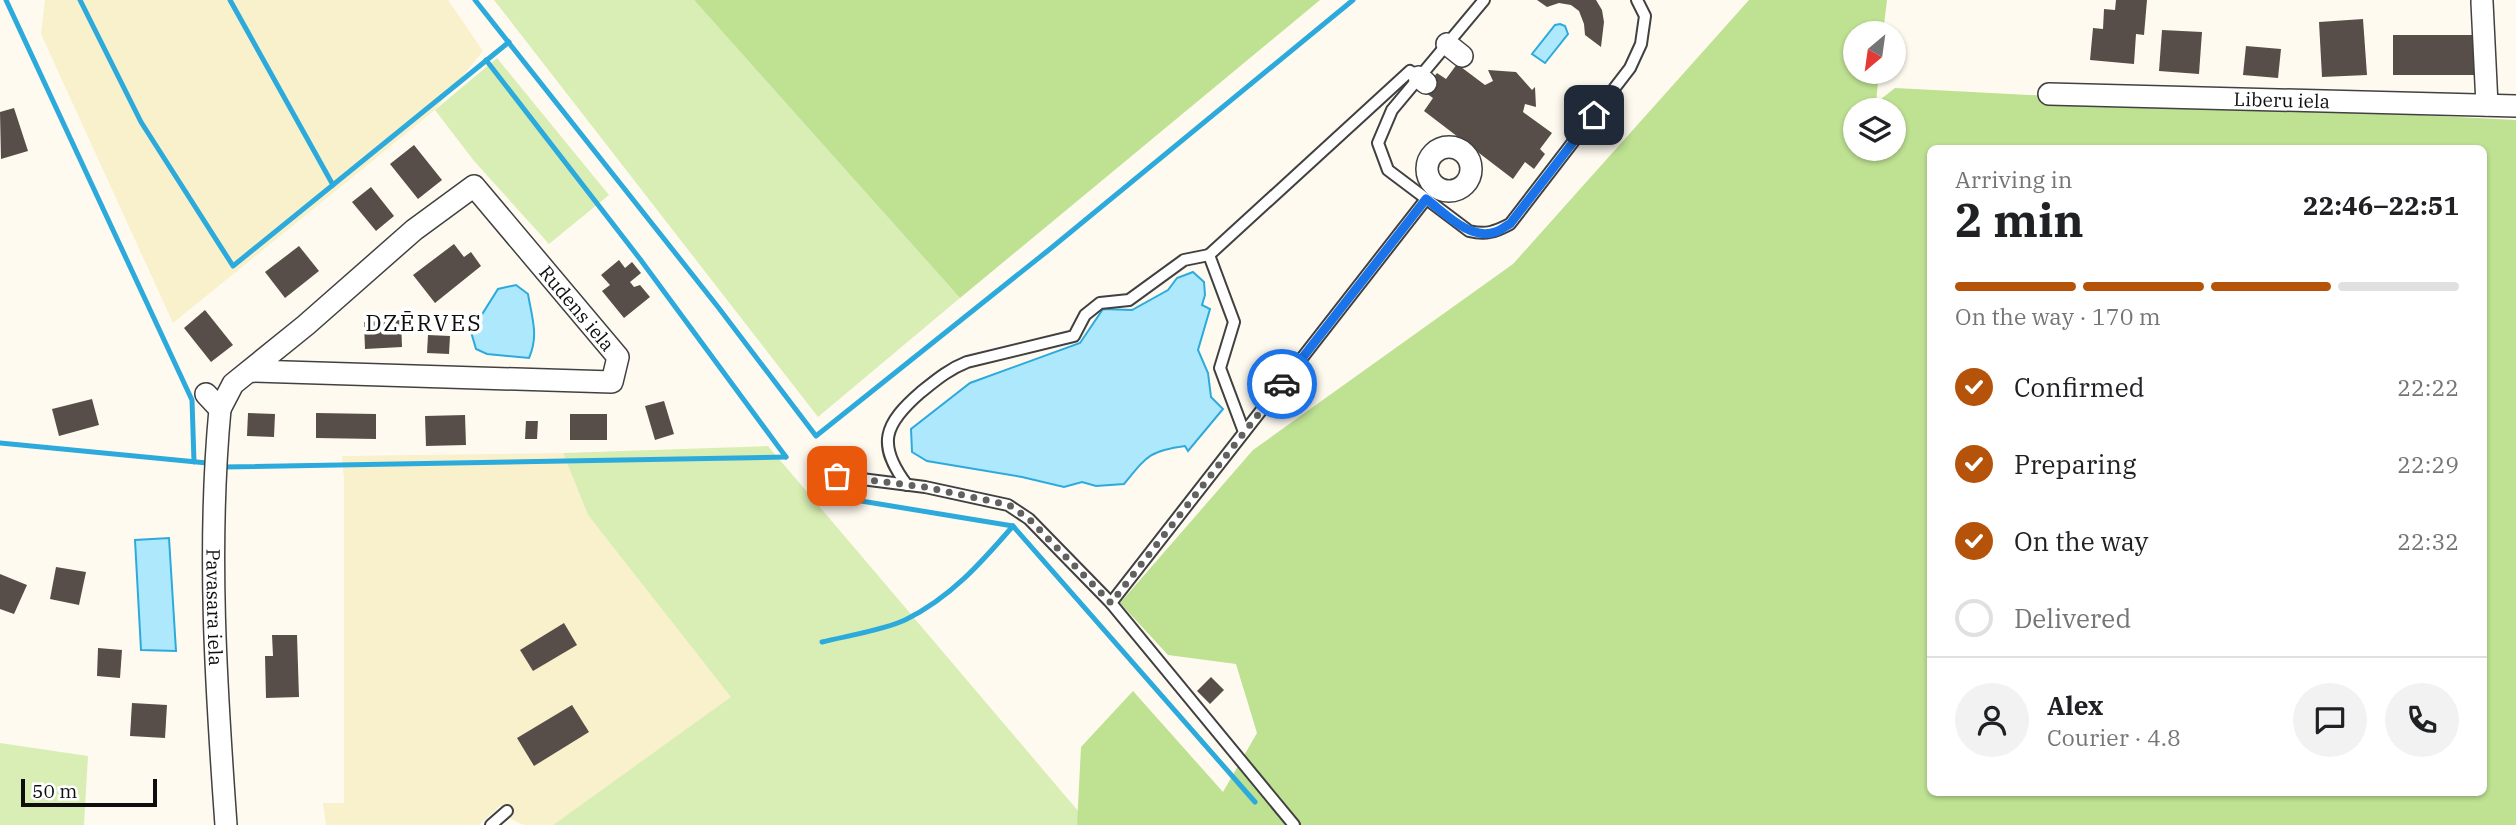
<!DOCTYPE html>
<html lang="en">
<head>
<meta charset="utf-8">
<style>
	body { margin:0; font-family:"IBM Plex Serif",serif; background:#f2f2f2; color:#202124; height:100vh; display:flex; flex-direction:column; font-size:26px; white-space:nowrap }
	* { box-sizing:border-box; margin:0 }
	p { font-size:23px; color:#757577 }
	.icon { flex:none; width:38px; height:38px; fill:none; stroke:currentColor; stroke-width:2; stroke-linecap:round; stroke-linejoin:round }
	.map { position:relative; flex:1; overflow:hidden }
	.details { position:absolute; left:1927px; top:145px; width:560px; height:651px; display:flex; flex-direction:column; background:#fff; border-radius:10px; box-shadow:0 2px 5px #0004 }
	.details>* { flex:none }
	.needle { width:46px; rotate:209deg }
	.tools { position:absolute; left:1843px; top:21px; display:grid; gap:14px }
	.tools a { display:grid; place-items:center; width:63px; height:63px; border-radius:50%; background:#fff; box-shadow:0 2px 5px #0004; font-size:35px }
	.scale { position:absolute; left:21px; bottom:18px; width:136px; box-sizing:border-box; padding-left:7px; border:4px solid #0e0e0e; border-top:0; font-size:19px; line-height:24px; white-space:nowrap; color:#0e0e0e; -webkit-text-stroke:5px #fff; paint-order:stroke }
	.pin { position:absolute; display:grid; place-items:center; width:60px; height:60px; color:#fff; margin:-30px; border-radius:14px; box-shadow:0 4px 10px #0006 }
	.courier { position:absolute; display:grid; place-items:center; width:70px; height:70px; margin:-35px; border:5px solid #1a73e8; border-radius:50%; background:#fff; color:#222; box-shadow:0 2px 9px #0007 }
	.summary em { font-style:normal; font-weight:700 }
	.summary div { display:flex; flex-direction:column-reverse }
	.summary { display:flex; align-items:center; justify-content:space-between; height:119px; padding:0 28px }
	h1 { font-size:46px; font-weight:700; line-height:52px }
	.bar { display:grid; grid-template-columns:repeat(4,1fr); gap:10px 7px; align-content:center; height:84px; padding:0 28px }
	.bar i { height:9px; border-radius:5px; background:#e0e0e0 }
	.bar .selected { background:#b45309 }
	.bar p { grid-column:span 4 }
	.line { display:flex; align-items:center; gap:18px; padding:0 28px; border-top:2px solid #e0e0e0 }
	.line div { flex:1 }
	.round { display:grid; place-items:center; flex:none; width:74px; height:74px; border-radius:37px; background:#f2f2f2 }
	ol { padding:0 28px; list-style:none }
	li { display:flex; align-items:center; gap:21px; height:77px }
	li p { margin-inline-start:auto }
	li .icon { padding:7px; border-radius:50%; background:#b45309; color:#fff; stroke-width:4 }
	li:last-child { color:#757577 }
	li i { width:38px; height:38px; border:4px solid #e0e0e0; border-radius:50% }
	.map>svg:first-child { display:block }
	.farmland { fill:#f9f0cc }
	.green { fill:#d9eeb4 }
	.forest { fill:#bee192; fill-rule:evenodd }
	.water { fill:#aee8fd; stroke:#2daadc; stroke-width:2 }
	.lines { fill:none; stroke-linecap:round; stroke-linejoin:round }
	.stream { stroke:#2daadc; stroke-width:5 }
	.building { fill:#584e49 }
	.service-casing { stroke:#414141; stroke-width:14 }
	.minor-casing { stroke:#414141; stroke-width:24 }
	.service { stroke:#fff; stroke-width:10 }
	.minor { stroke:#fff; stroke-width:21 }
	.done { stroke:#62615d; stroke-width:7; stroke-dasharray:0 12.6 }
	.route { stroke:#1a73e8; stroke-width:9 }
	.labels { text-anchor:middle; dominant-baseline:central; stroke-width:7; stroke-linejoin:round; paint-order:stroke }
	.street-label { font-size:19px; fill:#0e0e0e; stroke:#fff }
	.quarter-label { font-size:23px; letter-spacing:2px; fill:#0e0e0e; stroke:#fff }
</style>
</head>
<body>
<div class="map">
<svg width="2516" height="825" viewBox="0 0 2516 825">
	<rect width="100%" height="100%" fill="#fffaf0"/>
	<!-- farmland -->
	<g class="farmland">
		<path d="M45 0H448L483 51 435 110 173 323 41 34Z"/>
		<path d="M563 453 588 515 732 697 553 825H524L511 819 501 805 479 825H326L323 803H344V479L342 456Z"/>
	</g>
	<!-- green -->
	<g class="green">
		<path d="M494 0H694L960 298 818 417Z"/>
		<path d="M497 58 609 195 549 244 474 161 435 110Z"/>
		<path d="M768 446 1079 812 1077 825H553L731 697 588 515 563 453Z"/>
		<path d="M0 743 88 756 84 825H0Z"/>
	</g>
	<!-- forest -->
	<g class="forest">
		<path d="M694 0H1320L960 298Z"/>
		<path d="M1749 0H1887L1883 33H1855V72H1879L1876 103 1895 88 2516 120V825H1077L1081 747 1133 691 1223 792 1257 733 1236 664 1168 655 1120 603 1253 450 1513 264ZM1855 110H1894V149H1855ZM1930 149H2483V793H1930Z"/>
	</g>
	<!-- water -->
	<g class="water">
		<path d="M1560 24 1565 26 1568 34 1545 63 1532 54 1555 25Z"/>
		<path d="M1193 272 1204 282 1205 295 1202 305 1210 309 1198 350 1208 373 1211 397 1223 409 1188 451 1185 446C1149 451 1147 456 1124 484L1096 486 1082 482 1064 487 1022 477 927 461 912 452 911 429 970 383 1080 343 1103 309 1132 310 1168 290 1177 278Z"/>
		<path d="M516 285 528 294C532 318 539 335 529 358L487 354 476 349 471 332 498 289Z"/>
		<path d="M169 538 176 651 141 650 135 540Z"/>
	</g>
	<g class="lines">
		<!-- stream -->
		<g class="stream">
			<path d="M6 0 192 400 194 462"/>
			<path d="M80 0 141 122 233 266 509 42"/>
			<path d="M230 0 333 185"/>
			<path d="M475 0 718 307 816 436 1050 249 1353 0"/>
			<path d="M486 60 640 259 786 457"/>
			<path d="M0 443 207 463"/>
			<path d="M223 467 786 457"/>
			<path d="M843 498 1013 526 1255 802"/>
			<path d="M822 642C846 636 884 630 905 620 950 598 981 563 1013 526"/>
		</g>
	</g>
	<!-- building -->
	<g class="building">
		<path d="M1537 0H1596L1602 10 1604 22 1601 47 1585 35 1584 24 1579 11 1571 5 1559 3 1547 7Z"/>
		<path d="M2116 0H2147L2144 35 2136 34 2134 64 2090 60 2093 28 2103 29 2104 9 2115 10Z"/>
		<path d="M2363 19 2367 75 2322 77 2319 22Z"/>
		<path d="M2162 30 2202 32 2199 74 2159 71Z"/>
		<rect x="2393" y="35" width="82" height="40"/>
		<path d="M2246 46 2281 49 2278 78 2243 75Z"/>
		<path d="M1457 64 1485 85 1493 81 1488 70 1516 72 1532 90 1535 87 1536 107 1525 104 1523 112 1552 133 1540 149 1545 154 1534 169 1525 162 1513 179 1424 111 1433 98 1423 91 1437 73 1446 79Z"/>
		<path d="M14 108 28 151 1 159 0 112Z"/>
		<path d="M414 145 442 180 418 199 390 164Z"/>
		<path d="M371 187 394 216 376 231 352 202Z"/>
		<path d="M454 244 464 257 471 252 481 266 435 303 413 275Z"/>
		<path d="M299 246 319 271 285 298 265 272Z"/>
		<path d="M619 260 625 268 632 262 641 273 630 282 634 287 640 285 650 297 624 318 602 291 610 285 601 275Z"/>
		<path d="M205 310 233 345 211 362 184 328Z"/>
		<path d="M401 320 402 347 365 349 364 322Z"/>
		<path d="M428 335 450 336 449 354 427 353Z"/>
		<path d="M92 399 99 425 59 436 52 409Z"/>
		<path d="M664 401 674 434 655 440 645 406Z"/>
		<path d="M248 413 275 414 274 437 247 436Z"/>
		<path d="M316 413 376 414V439L316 438Z"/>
		<rect x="570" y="414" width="37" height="26"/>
		<path d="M465 415 466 445 426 446 425 416Z"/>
		<path d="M526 421H538L537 439H525Z"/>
		<path d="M56 567 86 572 79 605 50 599Z"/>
		<path d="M0 574 27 585 14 614 0 609Z"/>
		<path d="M564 623 577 645 533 671 520 650Z"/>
		<path d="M272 635H297L299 697 266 698 265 656H273Z"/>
		<path d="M98 648 122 650 120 678 97 676Z"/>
		<path d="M1211 677 1224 690 1210 704 1197 691Z"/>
		<path d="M132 703 167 705 165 738 130 736Z"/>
		<path d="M572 705 589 732 534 766 517 738Z"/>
	</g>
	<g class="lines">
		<defs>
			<g id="service">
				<path d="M1484 0 1392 110 1378 143 1388 170 1469 231C1486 235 1495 232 1510 224L1630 68 1641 44 1645 16 1637 0"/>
				<path d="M1244 432 1220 368 1234 322 1209 255 1410 71 1419 77"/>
				<path d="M814 473 925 487 1008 505 1029 519 1111 603 1294 825"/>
				<path d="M907 485C876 444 884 424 921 392 936 380 949 369 967 362L1074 336 1085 315 1100 303 1129 300 1184 260 1209 255"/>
				<path d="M1111 603 1426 199"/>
				<path d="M491 825 507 811"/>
			</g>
			<g id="minor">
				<path d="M2482 2 2487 105"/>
				<path d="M1447 44 1462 56"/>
				<path d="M1419 77 1426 83"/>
				<path id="s1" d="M2049 94 2516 106"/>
				<circle cx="1449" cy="169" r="22"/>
				<path id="s2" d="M206 394 220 409C207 548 216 686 226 825"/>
				<path id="s3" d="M220 409 233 384 306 325 414 230 474 186 618 357 612 382 251 371"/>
			</g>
		</defs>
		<!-- service casing -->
		<use href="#service" class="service-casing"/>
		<!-- minor casing -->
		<use href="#minor" class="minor-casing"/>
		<!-- service -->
		<use href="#service" class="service"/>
		<!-- minor -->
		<use href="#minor" class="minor"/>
	</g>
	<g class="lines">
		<!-- done -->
		<path class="done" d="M837 476 925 487 1009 505 1029 519 1111 603 1282 384"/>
		<!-- route -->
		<path class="route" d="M1282 384 1426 199C1444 212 1470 241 1495 232 1500 231 1505 226 1510 224L1594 115"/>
	</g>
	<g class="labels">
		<!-- street labels -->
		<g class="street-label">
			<text stroke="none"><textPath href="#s1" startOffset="233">Liberu iela</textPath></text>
			<text stroke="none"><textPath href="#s3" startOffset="500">Rudens iela</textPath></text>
			<text stroke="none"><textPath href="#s2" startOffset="219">Pavasara iela</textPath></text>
		</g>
		<!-- quarter labels -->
		<g class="quarter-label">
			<text x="424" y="322">DZĒRVES</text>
		</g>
	</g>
</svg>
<div class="tools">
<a><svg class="needle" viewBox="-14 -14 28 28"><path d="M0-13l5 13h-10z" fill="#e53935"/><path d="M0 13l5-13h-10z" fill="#757577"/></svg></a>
<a><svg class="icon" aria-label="layers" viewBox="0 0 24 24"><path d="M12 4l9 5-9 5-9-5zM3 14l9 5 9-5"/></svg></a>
</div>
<div class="scale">50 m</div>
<div class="pin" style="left:837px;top:476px;background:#ea580c"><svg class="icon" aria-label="bag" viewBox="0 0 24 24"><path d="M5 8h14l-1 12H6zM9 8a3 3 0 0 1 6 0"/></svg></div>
<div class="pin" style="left:1594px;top:115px;background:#1f2937"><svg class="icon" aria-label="home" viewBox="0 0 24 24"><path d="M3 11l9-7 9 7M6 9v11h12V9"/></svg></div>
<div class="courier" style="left:1282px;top:384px"><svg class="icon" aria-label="car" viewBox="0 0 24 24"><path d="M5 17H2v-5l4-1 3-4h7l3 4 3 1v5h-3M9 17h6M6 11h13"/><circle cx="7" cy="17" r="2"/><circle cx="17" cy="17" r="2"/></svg></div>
<section class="details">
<div class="summary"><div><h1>2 min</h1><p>Arriving in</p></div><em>22:46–22:51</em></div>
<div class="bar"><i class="selected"></i><i class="selected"></i><i class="selected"></i><i></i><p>On the way · 170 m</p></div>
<ol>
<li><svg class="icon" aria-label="check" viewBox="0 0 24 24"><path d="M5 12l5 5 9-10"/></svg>Confirmed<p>22:22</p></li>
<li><svg class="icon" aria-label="check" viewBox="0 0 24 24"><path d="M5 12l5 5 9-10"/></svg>Preparing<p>22:29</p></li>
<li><svg class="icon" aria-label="check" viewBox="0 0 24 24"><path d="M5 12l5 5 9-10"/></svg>On the way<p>22:32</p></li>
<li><i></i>Delivered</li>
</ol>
<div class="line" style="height:126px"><a class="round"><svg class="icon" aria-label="person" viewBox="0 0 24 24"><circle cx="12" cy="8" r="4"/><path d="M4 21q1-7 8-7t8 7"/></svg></a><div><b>Alex</b><p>Courier · 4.8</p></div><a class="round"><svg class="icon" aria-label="chat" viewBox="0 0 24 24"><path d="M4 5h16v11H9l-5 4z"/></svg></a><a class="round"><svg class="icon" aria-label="phone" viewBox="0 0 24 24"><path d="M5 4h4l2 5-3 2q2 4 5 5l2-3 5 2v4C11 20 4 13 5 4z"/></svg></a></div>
</section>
</div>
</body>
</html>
